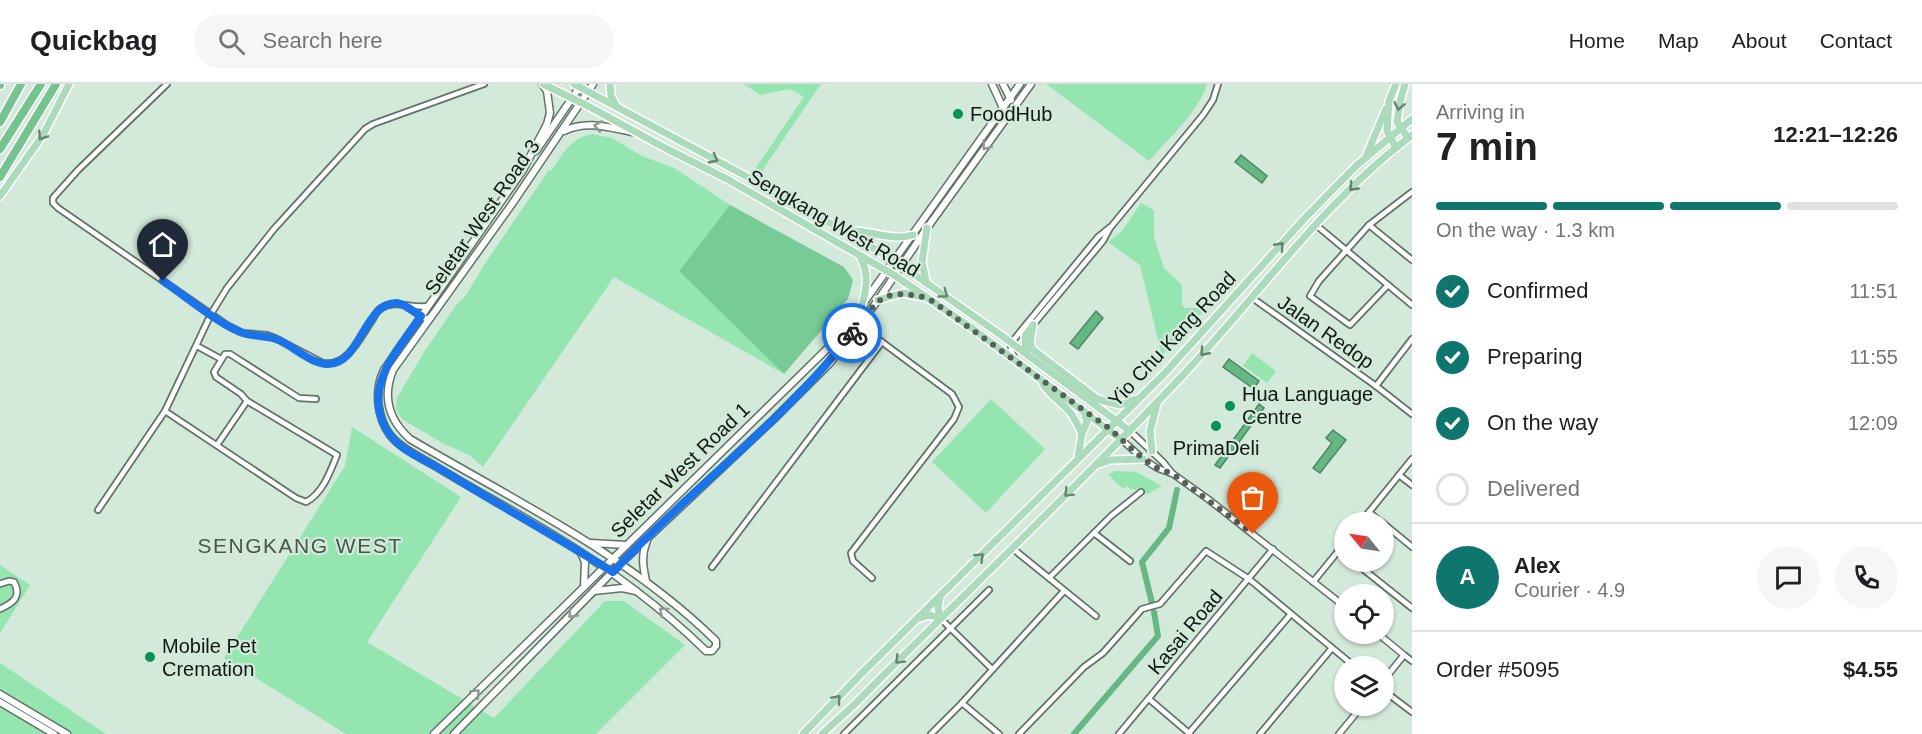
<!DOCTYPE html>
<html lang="en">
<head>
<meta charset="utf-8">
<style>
	body { margin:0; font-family:Helvetica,sans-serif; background:#f6f6f6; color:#202124; height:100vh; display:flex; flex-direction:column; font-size:22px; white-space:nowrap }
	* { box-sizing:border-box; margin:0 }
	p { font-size:20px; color:#757577 }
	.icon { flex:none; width:33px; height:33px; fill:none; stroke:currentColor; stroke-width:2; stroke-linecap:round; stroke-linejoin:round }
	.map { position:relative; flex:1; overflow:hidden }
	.sheet { display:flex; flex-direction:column; background:#fff; width:510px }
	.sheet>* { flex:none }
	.needle { width:39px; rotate:300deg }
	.buttons { position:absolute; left:1334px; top:428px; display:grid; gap:12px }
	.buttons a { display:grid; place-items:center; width:60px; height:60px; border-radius:50%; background:#fff; box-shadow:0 2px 4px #0004; font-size:30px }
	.pin { position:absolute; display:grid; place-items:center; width:51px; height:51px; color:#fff; margin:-62px -26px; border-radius:50% 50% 50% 0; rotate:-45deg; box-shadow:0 0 6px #0007 }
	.pin .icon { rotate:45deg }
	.courier { position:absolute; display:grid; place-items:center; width:60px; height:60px; margin:-30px; border:4px solid #1a73e8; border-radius:50%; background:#fff; color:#222; box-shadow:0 2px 8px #0007 }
	.head em { font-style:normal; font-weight:800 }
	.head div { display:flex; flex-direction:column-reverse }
	.head { display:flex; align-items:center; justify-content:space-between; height:102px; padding:0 24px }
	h1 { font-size:39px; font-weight:800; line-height:45px }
	.bar { display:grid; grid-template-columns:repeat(4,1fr); gap:9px 6px; align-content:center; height:72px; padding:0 24px }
	.bar i { height:8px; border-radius:4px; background:#e0e0e0 }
	.bar .selected { background:#0f766e }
	.bar p { grid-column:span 4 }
	.line { display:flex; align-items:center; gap:15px; padding:0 24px; border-top:2px solid #e0e0e0 }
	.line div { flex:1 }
	.round { display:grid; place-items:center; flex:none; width:63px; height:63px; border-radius:32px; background:#f6f6f6 }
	ol { padding:0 24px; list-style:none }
	li { display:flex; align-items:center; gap:18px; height:66px }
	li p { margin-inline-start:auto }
	li .icon { padding:6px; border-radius:50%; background:#0f766e; color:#fff; stroke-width:4 }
	li:last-child { color:#757577 }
	li i { width:33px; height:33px; border:3px solid #e0e0e0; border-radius:50% }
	header { display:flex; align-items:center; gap:36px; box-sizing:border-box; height:84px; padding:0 30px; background:#fff; border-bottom:2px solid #e0e0e0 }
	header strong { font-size:28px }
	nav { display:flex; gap:33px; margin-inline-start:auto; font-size:21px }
	.search { width:420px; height:54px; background:#f6f6f6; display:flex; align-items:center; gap:15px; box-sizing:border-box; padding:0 21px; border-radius:33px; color:#757577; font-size:22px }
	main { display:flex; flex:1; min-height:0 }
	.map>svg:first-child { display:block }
	.green { fill:#94e5b0 }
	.forest { fill:#78ca96 }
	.water { fill:#65b783; stroke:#4c8761; stroke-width:1.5 }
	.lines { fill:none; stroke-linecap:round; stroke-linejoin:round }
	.canal { stroke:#65b783; stroke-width:6 }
	.minor-casing { stroke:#607366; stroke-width:8 }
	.tertiary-casing { stroke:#607366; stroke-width:8 }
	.secondary-casing { stroke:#607366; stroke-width:9 }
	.primary-casing { stroke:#fff; stroke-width:10 }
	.motorway-casing { stroke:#fff; stroke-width:11 }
	.minor { stroke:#fff; stroke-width:4.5 }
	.tertiary { stroke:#fff; stroke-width:5 }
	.secondary { stroke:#fff; stroke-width:6 }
	.primary { stroke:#acdbbc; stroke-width:7 }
	.motorway { stroke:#74c390; stroke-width:8 }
	.oneway { stroke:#668370 }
	.oneway2 { stroke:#939795 }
	.done { stroke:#546159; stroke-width:6; stroke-dasharray:0 10.8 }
	.route { stroke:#1a73e8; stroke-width:8 }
	.poi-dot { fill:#039354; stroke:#d3e9da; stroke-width:2 }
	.labels { text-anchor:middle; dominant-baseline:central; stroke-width:4.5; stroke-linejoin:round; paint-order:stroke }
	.poi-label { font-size:20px; fill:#101813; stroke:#d3e9da; text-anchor:start }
	.street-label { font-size:20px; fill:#101813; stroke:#d3e9da }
	.neighbourhood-label { font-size:21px; letter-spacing:1.5px; fill:#46584b; stroke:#d3e9da }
</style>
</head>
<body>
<header>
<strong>Quickbag</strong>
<div class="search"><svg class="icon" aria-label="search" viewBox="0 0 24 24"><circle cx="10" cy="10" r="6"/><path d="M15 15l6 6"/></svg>Search here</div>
<nav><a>Home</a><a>Map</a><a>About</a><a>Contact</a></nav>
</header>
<main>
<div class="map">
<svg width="1412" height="650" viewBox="0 0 1412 650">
	<rect width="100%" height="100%" fill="#d3e9da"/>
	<!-- green -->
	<g class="green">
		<path d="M744 0H821L766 81 762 89 755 85 804 13 790 5 760 11Z"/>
		<path d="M1046 0H1207C1198 29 1169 54 1149 77Z"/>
		<path d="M592 50 612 54 642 72 674 84 730 121 679 187 784 290 614 193 483 383 469 371 446 361 402 335 396 326 397 314 424 268 457 220 466 211 486 178 549 86 551 87C564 69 569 55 592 50Z"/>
		<path d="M1141 119 1154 126V153L1164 184 1182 201V221L1185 224H1207L1162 272 1140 181 1108 158 1122 147Z"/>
		<path d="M1252 269 1276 287 1267 299 1243 282Z"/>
		<path d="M991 315 1045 365 986 429 932 378Z"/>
		<path d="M352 343 461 413 367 558 494 634 605 517H624L685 561 596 650H346L224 574 345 382Z"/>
		<path d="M1116 387 1136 388 1162 402 1148 410 1140 404 1136 406 1131 405 1127 402 1123 405 1108 390Z"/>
		<path d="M0 481 30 501 0 549Z"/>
		<path d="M0 579 106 650H0Z"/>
	</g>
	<!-- forest -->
	<path class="forest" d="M730 121 844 183 853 196 848 215 784 290 679 187Z"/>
	<!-- water -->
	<g class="water">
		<path d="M1241 71 1267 92 1262 99 1235 78Z"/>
		<path d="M1096 227 1103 234 1078 265 1070 259Z"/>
		<path d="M1229 275 1259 297 1254 305 1223 283Z"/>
		<path d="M1259 320 1264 324 1220 384 1215 381Z"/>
		<path d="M1333 346 1346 356 1320 389 1313 384 1332 359 1326 354Z"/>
	</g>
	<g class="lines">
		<!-- canal -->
		<g class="canal">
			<path d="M1152 519 1142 478 1169 444 1177 406"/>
			<path d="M1074 650 1158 552 1154 528"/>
		</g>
		<defs>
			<g id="minor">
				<path d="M167 0 78 86 53 114V119L58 124 227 241 243 249 267 251 275 254 323 279C348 283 361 252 373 235 375 231 377 226 381 224 396 215 412 225 428 222"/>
				<path d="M1316 141 1412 221"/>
				<path d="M1369 141 1412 176"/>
				<path d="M1388 201 1350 241 1310 212 1319 197 1369 141 1412 108"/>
				<path d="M1251 213 1376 302 1412 330"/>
				<path d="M407 223 426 235 430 233"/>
				<path d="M859 241 952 310 959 323 954 335 851 469 853 477 872 494"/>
				<path d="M1033 241 1103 157 1110 144 1203 31 1213 16 1218 0"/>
				<path d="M197 262 221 275"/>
				<path d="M1015 275 1011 266V259L1098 153 1109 144"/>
				<path d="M1376 302 1412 255"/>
				<path d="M165 327 296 414 306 418C323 409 330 388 337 371L247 317 241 310 216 293 214 288 225 270H230L299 314 316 315"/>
				<path d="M217 361 247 317"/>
				<path d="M1399 391 1412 401"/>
				<path d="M98 426 165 327 211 230 227 204 274 145 365 45 373 40 484 0"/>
				<path d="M1369 428 1381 438"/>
				<path d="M1361 438 1412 375"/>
				<path d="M1383 439 1412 463"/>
				<path d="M1094 449 1130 477"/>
				<path d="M1012 464 1096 532"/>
				<path d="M1353 477 1412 524"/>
				<path d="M712 483 882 258"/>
				<path d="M1049 494 1111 432 1141 408"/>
				<path d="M1313 498 1344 460"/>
				<path d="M941 535 992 585"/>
				<path d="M1404 571 1412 577"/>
				<path d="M1383 606 1412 628"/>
				<path d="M1149 615 1190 650"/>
				<path d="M962 619 999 650"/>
				<path d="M1189 649 1291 530"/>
				<path d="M844 650 989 506"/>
				<path d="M931 650 962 619 1064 507"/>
				<path d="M1019 650 1084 583 1103 569 1142 525 1160 520 1206 467 1249 495 1354 582"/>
				<path d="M1119 650 1273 465"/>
				<path d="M1260 650 1332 564"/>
			</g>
			<g id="tertiary">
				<path d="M1130 347 1163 378 1172 389"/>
				<path d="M1122 356 1143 375 1157 384 1173 390 1208 415 1344 522"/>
				<path d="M0 500 9 497 14 498C22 513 13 519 0 525"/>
				<path d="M1377 549 1404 571 1383 597"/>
				<path d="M1339 650 1363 621"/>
			</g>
			<g id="secondary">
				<path d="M542 0 547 7 550 29 547 40 523 86 384 286C374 306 377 333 390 351 402 365 420 373 435 382 473 405 512 426 550 449 607 483 659 521 706 567H712L716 562V557C630 472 514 416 410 355 389 336 382 313 393 286L512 120 593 0"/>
				<path d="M992 0 1007 33"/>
				<path d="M1003 0 1011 16"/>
				<path d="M564 47C586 36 608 43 632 48"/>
				<path d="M536 67 581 1"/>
				<path d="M591 459 626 461"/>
				<path d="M581 469 585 478 584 503"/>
				<path d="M646 497C643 483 641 471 647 457"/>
				<path d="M594 507 622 504 636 507"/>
				<path d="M0 610 67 650"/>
				<path d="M0 618 54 650"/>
				<path d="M434 650 831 261 860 224 1020 0"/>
				<path d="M454 650 620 480 774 335 830 279 878 216 927 144 1031 0"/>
			</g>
			<g id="primary">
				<path d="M543 0 588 22 665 64 727 95 894 191 973 245 1122 356"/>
				<path d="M574 0 796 119 895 177 998 249 1130 347"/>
				<path d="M610 0 611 12 617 23"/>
				<path d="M1396 0 1389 17 1387 47 1396 64"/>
				<path d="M1405 0 1400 18 1397 38 1408 54"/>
				<path d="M1367 70 1386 25"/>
				<path d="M0 112 43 51 69 0"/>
				<path d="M843 147C867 144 888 158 913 151"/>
				<path d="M860 172C869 189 867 203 862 221"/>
				<path d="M926 197 922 178 927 144"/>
				<path d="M878 216 903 209 923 213"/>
				<path d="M1033 241 1030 259 1032 265 1096 314"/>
				<path d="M1026 269 1025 252 1031 244"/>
				<path d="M1043 300C1050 311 1061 318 1070 328 1075 335 1078 342 1082 349"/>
				<path d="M1093 314 1120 321 1136 315"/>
				<path d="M1152 367 1150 347 1157 320"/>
				<path d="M1078 373 1082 349 1087 338 1084 327"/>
				<path d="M1099 380 1111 376 1143 375"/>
				<path d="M940 512 938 523 940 534"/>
				<path d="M920 534 930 531 940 534"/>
				<path d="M803 650 861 590 1164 290 1305 134 1356 82 1412 35"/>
				<path d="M822 650 855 620C964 510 1077 404 1183 291 1259 211 1323 118 1412 51"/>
			</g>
			<g id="motorway">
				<path d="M0 1V0"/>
				<path d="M0 38 21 0"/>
				<path d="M0 65 41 0"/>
				<path d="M0 93 56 0"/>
			</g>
		</defs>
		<!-- minor casing -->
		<use href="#minor" class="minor-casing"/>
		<!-- tertiary casing -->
		<use href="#tertiary" class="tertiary-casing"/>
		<!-- secondary casing -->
		<use href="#secondary" class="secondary-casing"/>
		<!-- primary casing -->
		<use href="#primary" class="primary-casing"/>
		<!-- motorway casing -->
		<use href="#motorway" class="motorway-casing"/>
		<!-- minor -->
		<use href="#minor" class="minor"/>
		<!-- tertiary -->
		<use href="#tertiary" class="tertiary"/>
		<!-- secondary -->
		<use href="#secondary" class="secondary"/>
		<!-- primary -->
		<use href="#primary" class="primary"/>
		<!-- motorway -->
		<use href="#motorway" class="motorway"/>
	</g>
	<!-- one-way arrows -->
	<defs><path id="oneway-chevron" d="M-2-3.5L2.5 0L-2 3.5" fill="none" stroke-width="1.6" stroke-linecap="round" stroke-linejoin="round" transform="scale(1.5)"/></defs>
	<g class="oneway">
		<use href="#oneway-chevron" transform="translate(1399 22) rotate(102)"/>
		<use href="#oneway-chevron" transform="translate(42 52) rotate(123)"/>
		<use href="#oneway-chevron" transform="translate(714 75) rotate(28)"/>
		<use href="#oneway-chevron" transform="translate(1353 103) rotate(134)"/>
		<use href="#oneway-chevron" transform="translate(1280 162) rotate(-48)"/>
		<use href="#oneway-chevron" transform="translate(944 210) rotate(36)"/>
		<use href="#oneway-chevron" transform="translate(1204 268) rotate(132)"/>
		<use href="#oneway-chevron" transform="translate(1068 409) rotate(135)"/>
		<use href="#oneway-chevron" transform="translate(980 473) rotate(-44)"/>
		<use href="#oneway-chevron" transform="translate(899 576) rotate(135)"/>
		<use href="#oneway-chevron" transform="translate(837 615) rotate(-47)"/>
	</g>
	<g class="oneway2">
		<use href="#oneway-chevron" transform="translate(598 42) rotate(-170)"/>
		<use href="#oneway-chevron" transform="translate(986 62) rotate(126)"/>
		<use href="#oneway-chevron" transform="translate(663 527) rotate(-140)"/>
		<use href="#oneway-chevron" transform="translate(572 530) rotate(134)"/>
		<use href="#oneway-chevron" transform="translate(476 609) rotate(-45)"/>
	</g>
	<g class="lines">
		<!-- done -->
		<path class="done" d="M852 249C880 214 880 204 928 214L1110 345 1143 375 1157 384 1173 390 1253 450"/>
		<!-- route -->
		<path class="route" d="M163 197C184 211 221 242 243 249 255 253 267 251 279 256 294 263 311 280 328 280 361 280 364 218 397 219 405 220 414 228 421 232 404 258 378 284 378 317 379 332 385 347 396 358 410 371 431 379 447 389 502 423 558 454 613 488 689 406 783 339 852 249"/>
	</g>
	<!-- markers -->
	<g class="poi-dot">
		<circle cx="958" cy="30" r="6"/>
		<circle cx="1230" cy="322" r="6"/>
		<circle cx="1216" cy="342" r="6"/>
		<circle cx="150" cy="573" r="6"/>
	</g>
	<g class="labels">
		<!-- poi labels -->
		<g class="poi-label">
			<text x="970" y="30">FoodHub</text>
			<text x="1242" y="310">Hua Language<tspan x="1242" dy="23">Centre</tspan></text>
			<text x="1216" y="364" text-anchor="middle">PrimaDeli</text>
			<text x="162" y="562">Mobile Pet<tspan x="162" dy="23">Cremation</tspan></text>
		</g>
		<!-- street labels -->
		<g class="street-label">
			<text transform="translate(482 133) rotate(-55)">Seletar West Road 3</text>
			<text transform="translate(834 139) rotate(30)">Sengkang West Road</text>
			<text transform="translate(1326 248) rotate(35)">Jalan Redop</text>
			<text transform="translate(1172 255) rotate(-47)">Yio Chu Kang Road</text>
			<text transform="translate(680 386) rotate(-44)">Seletar West Road 1</text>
			<text transform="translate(1185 548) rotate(-50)">Kasai Road</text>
		</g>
		<!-- neighbourhood labels -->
		<g class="neighbourhood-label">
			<text x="300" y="461">SENGKANG WEST</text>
		</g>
	</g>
</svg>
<div class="buttons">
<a><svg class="needle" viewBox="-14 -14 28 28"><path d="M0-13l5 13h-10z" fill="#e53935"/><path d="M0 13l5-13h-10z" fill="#757577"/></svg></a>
<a><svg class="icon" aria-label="locate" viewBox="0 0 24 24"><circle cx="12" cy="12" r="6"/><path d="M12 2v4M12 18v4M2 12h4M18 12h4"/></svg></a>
<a><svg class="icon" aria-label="layers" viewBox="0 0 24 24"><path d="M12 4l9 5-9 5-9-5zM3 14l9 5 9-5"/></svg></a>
</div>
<div class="pin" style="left:1253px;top:450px;background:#ea580c"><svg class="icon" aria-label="bag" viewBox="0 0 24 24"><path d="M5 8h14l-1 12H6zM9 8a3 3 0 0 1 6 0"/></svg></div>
<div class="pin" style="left:163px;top:197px;background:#1f2937"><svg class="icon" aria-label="home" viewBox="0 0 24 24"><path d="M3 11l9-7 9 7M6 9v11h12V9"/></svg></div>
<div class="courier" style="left:852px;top:249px"><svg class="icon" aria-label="bike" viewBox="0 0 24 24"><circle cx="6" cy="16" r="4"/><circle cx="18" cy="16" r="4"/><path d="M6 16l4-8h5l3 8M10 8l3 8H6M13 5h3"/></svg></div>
</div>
<section class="sheet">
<div class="head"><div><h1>7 min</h1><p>Arriving in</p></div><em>12:21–12:26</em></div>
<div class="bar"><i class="selected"></i><i class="selected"></i><i class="selected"></i><i></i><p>On the way · 1.3 km</p></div>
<ol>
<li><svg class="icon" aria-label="check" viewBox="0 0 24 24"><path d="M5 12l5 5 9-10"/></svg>Confirmed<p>11:51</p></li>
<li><svg class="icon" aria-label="check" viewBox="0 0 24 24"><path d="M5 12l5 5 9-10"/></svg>Preparing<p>11:55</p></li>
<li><svg class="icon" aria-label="check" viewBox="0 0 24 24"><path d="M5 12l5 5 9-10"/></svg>On the way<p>12:09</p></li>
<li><i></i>Delivered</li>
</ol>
<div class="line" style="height:108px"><b class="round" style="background:#0f766e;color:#fff">A</b><div><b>Alex</b><p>Courier · 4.9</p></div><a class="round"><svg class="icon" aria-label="chat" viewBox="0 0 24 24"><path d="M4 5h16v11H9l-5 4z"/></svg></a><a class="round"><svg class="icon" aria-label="phone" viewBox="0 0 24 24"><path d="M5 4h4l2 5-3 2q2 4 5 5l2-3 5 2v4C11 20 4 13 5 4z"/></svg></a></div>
<div class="line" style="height:78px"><div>Order #5095</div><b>$4.55</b></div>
</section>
</main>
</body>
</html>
